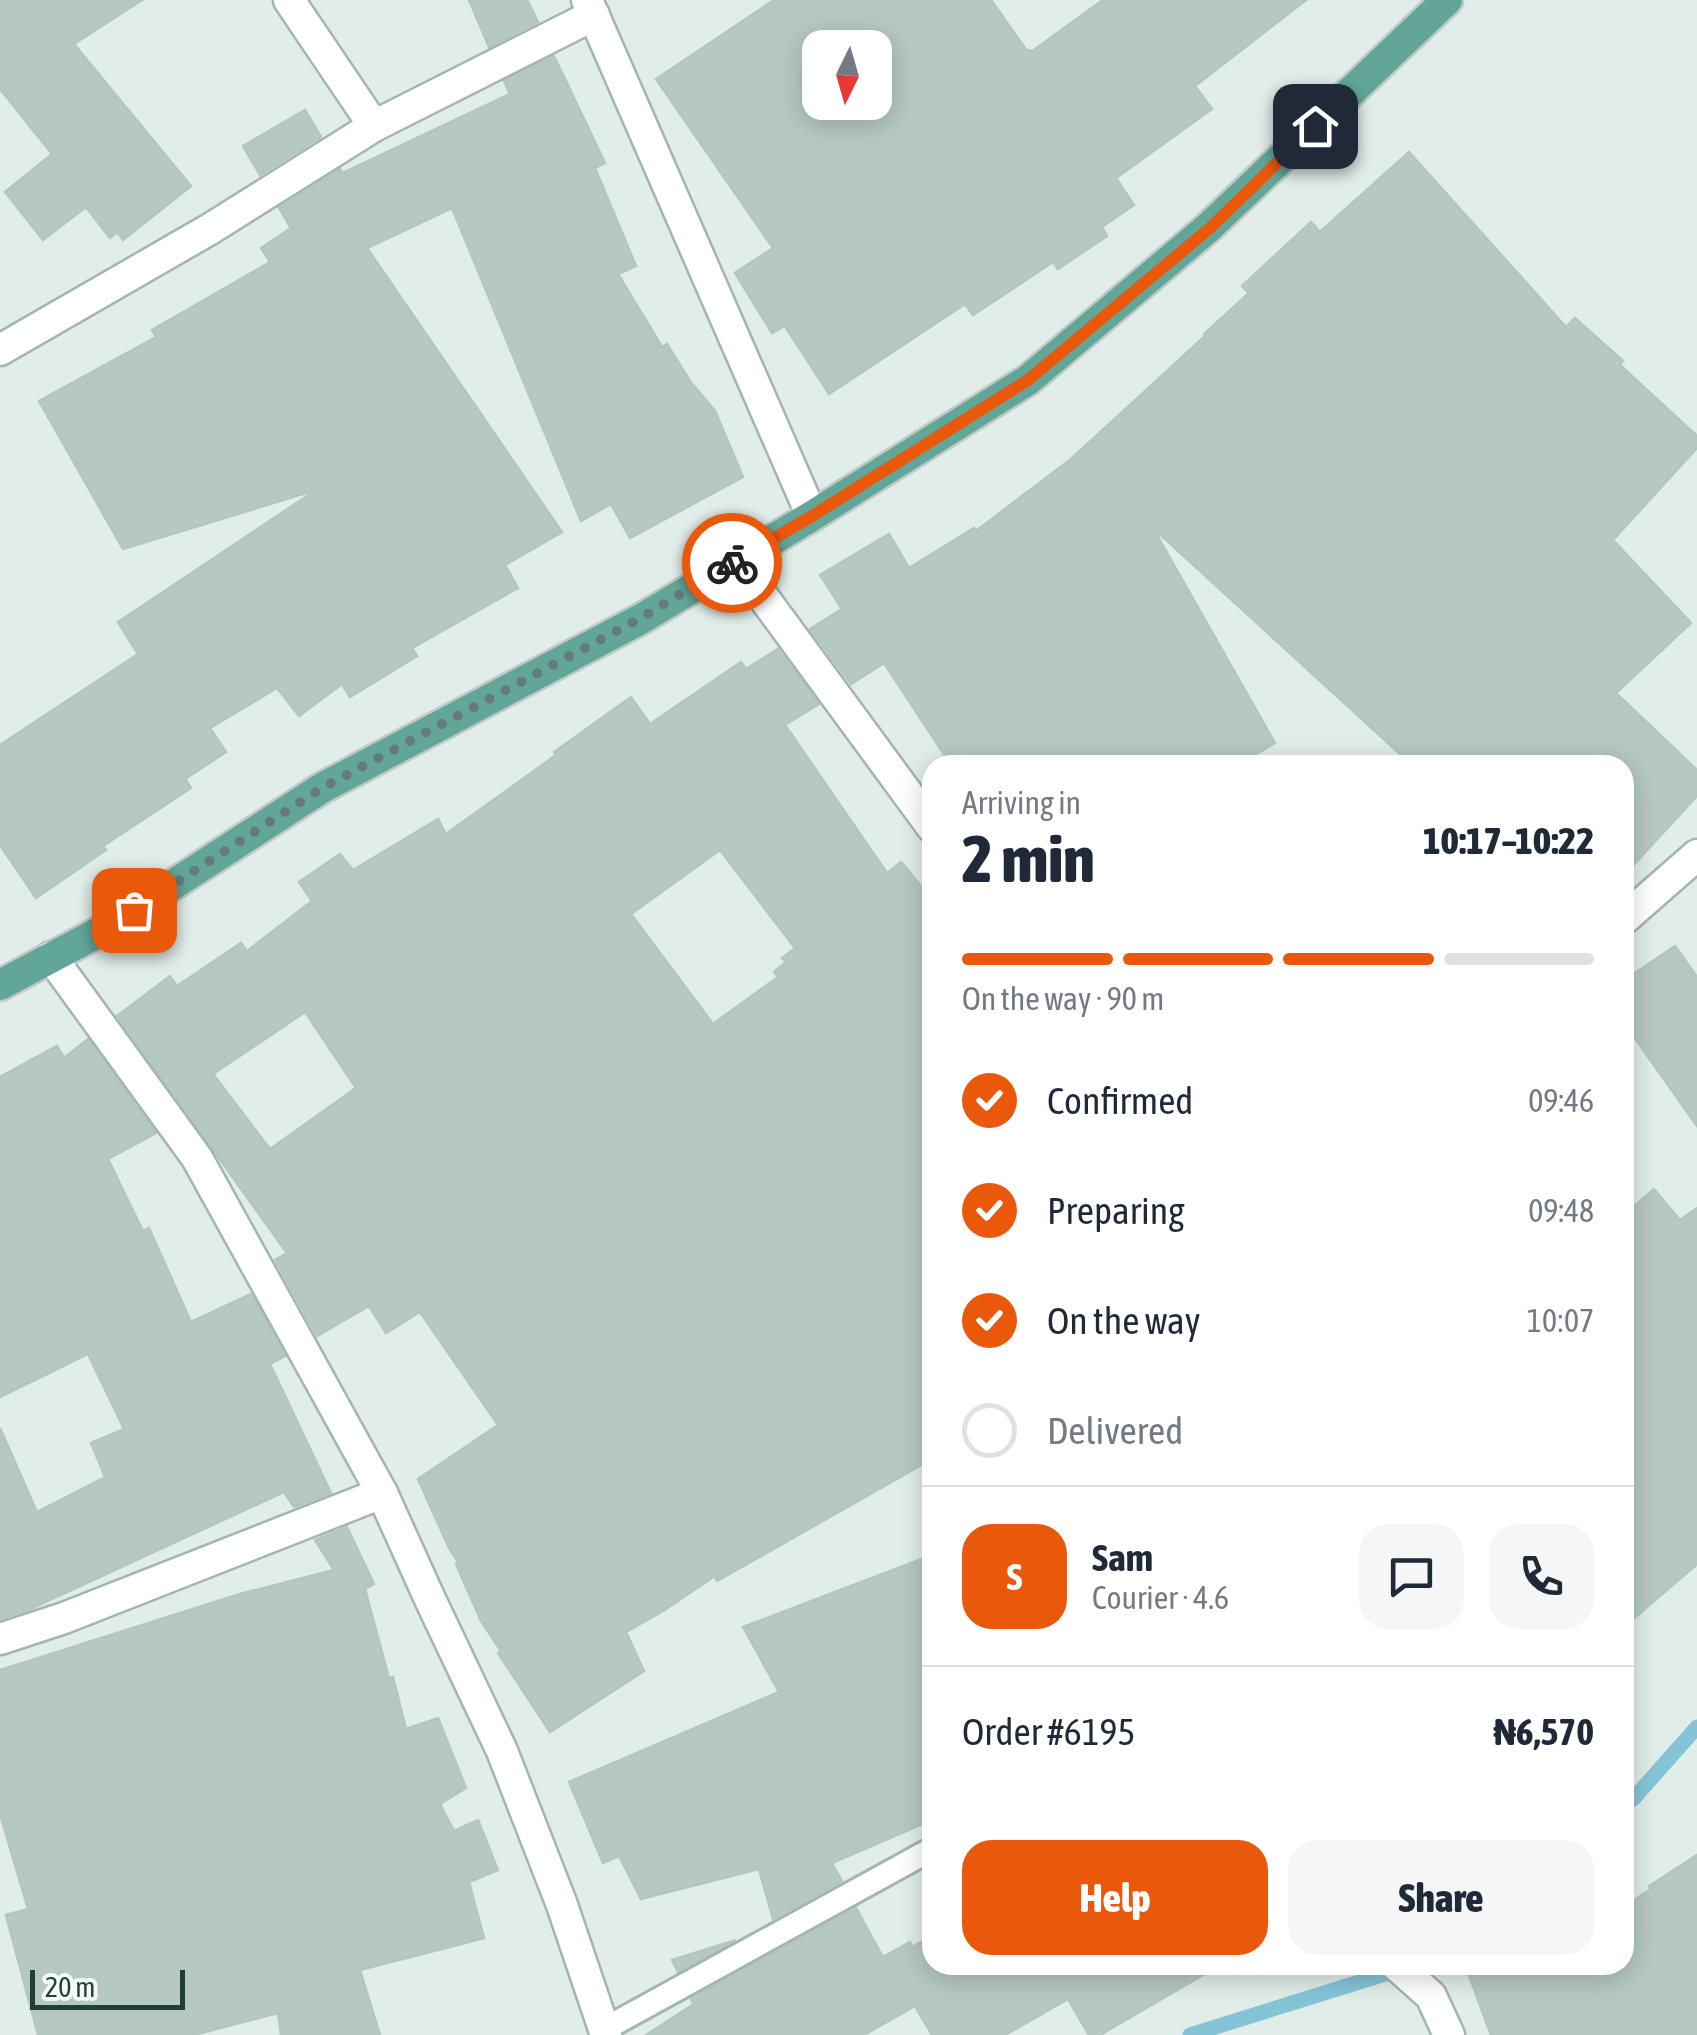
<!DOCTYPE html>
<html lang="en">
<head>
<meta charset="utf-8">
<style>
	body { margin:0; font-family:"Asap Condensed",sans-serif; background:#f6f6f7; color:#1f2937; height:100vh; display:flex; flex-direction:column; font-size:38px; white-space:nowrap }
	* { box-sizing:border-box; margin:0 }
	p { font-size:32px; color:#747a83 }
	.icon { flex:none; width:55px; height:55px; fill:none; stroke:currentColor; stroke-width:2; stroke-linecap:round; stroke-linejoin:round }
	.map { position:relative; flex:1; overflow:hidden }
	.details { position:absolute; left:922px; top:755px; width:712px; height:1220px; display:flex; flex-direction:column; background:#fff; border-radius:30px; box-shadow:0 5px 25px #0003 }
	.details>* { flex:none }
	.needle { width:65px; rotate:185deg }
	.fabs { position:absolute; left:802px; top:30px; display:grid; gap:20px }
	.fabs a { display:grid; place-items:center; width:90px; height:90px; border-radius:20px; background:#fff; box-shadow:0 5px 25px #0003; font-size:50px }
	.scale { position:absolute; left:30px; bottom:25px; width:155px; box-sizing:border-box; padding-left:10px; border:5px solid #203f39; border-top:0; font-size:28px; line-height:35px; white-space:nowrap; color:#203f39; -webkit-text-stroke:8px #f2f9f6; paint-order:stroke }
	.pin { position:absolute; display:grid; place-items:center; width:85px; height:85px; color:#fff; margin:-42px; border-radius:20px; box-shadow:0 5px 15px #0006 }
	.courier { position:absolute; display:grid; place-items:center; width:100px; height:100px; margin:-50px; border:8px solid #ea580c; border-radius:50%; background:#fff; color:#222; box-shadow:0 2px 12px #0007 }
	.head em { font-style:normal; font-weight:800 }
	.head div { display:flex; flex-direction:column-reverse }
	.head { display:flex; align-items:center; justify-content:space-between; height:170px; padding:0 40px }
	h1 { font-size:65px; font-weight:800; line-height:75px }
	.bar { display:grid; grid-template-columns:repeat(4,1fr); gap:15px 10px; align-content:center; height:120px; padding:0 40px }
	.bar i { height:12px; border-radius:8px; background:#e0e1e3 }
	.bar .selected { background:#ea580c }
	.bar p { grid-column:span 4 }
	.line { display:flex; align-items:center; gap:25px; padding:0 40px; border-top:2px solid #e0e1e3 }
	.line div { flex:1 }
	.round { display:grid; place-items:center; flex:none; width:105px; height:105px; border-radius:30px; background:#f6f6f7 }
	ol { padding:0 40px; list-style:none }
	li { display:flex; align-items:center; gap:30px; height:110px }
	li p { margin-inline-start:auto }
	li .icon { padding:10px; border-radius:50%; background:#ea580c; color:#fff; stroke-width:4 }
	li:last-child { color:#747a83 }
	li i { width:55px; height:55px; border:5px solid #e0e1e3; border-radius:50% }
	.action { display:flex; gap:20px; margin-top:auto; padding:20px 40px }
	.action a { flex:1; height:115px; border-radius:30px; background:#ea580c; color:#fff; font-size:40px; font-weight:800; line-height:115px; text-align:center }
	.action a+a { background:#f6f6f7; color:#1f2937 }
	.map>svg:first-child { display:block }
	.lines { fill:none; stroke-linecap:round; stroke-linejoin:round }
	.stream { stroke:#85c4d7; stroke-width:15 }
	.building { fill:#b6c8c2; stroke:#b3c7c0; stroke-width:2.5; fill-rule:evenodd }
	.lane-casing { stroke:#a3b5b1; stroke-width:28 }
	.street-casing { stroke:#a3b5b1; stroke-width:35 }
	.primary-casing { stroke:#c1c9c8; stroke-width:35 }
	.lane { stroke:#fff; stroke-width:22 }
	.street { stroke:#fff; stroke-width:30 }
	.primary { stroke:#62a69a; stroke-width:30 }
	.done { stroke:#647c77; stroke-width:10; stroke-dasharray:0 18 }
	.route { stroke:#ea580c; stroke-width:12 }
</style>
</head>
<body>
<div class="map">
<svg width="1697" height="2035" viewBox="0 0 1697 2035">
	<rect width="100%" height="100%" fill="#e1ede9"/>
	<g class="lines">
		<!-- stream -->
		<g class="stream">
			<path d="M1625 1805 1634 1798 1697 1727"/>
			<path d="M1190 2035 1385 1974"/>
		</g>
	</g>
	<!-- building -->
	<g class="building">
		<path d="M0 0H142L74 44 191 186 123 240 117 232 110 238 86 207 43 240 5 192 52 154 0 89Z"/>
		<path d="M469 0H527L538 22 489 47Z"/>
		<path d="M774 0H991L1027 51 1030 50 1031 52 1103 0H1306L1195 86 1212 109 1116 178 1134 205 1102 227 1107 236 1058 269 1053 262 973 315 965 304 829 394 785 326 772 333 735 273 773 248 656 79ZM820 48H875V102H820Z"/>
		<path d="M554 56 605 163 595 168 636 266 618 274 662 347 667 344 690 381 715 411 743 477 630 538 611 504 581 521 452 208 367 248 562 532 505 565 518 588 412 648 417 656 350 697 342 684 299 716 277 688 210 728 226 752 185 779 191 788 103 846 106 850 36 898 0 845V745L138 654 118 622 316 490 123 549 39 401 156 337 152 330 270 262 261 248 291 228 279 208 340 169 343 173 510 94 504 81Z"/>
		<path d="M305 110 321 137 260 175 243 146Z"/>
		<path d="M1409 152 1566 327 1575 318 1623 361 1620 365 1697 436V448L1613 540 1691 623 1616 693 1697 770V796L1625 874V765H1412L1153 528 1275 743 1237 765H951L884 663 851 684 810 629 842 609 820 575 889 534 909 568 974 528 976 531 1071 459 1167 371 1205 336 1204 334 1249 293 1242 286 1311 222 1320 232Z"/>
		<path d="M778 649 819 704 785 725 887 873 901 862 932 899V1459L717 1581 715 1576 663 1611 626 1632 644 1671 550 1732 498 1653 501 1651 481 1621 456 1564 458 1562 449 1548 418 1479 498 1425 420 1312 386 1333 369 1306 317 1336 275 1260 287 1253 117 1016 170 976 177 986 241 943 247 951 312 901 299 882 340 854 353 870 438 819 446 834 556 755 554 752 631 697 650 724 741 662 746 669ZM720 850 795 948 782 958 786 962 774 972 778 977 713 1024 631 914ZM305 1012 356 1088 270 1149 213 1074Z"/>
		<path d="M1675 946 1697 977V1126L1625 1024V980Z"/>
		<path d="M88 1039 156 1133 108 1159 143 1231 149 1228 191 1322 251 1294 285 1356 270 1364 331 1493 294 1507 284 1492 28 1610 0 1619V1428L37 1512 105 1477 91 1443 124 1429 88 1354 0 1397V1077L57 1046 64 1058Z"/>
		<path d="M1654 1189 1680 1220 1697 1208V1564L1625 1626V1214Z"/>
		<path d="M347 1527 374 1584 365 1589 389 1678 393 1677 406 1729 438 1718 466 1788 440 1804 454 1831 478 1820 498 1870 469 1882 484 1938 360 1970 380 2035H281L278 2013 194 2035H38L6 1915 28 1909 0 1814V1670L240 1594 334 1570 315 1540Z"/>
		<path d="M932 1555V1820L832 1863 842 1881 773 1919 759 1869 641 1899 619 1856 603 1863 569 1782 779 1692 743 1627Z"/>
		<path d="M1697 1855V2035H1491L1465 1965H1625V1906L1651 1889 1649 1886Z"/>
		<path d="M856 1908 883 1957 910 1942 912 1947 932 1936V1965H1220L1100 2035H1089L1068 1999 1005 2035H932L915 2006 864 2035H646L694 2004 691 1999Z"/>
		<path d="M736 1940 678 1972 672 1960Z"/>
	</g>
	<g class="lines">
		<defs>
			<path id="lane" d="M603 2030 932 1849"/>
			<g id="street">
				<path d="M289 0 374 126"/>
				<path d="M587 0 812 516"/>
				<path d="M0 350 210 229 374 126 594 15"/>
				<path d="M736 560 932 827"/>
				<path d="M1625 918 1697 855"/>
				<path d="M51 957 197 1158 382 1493 429 1597 502 1751 562 1905 606 2035"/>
				<path d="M0 1639 64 1618 382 1493"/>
				<path d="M1396 1965 1431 1996 1449 2035"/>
			</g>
			<path id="primary" d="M0 985 103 930 322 788 641 619 812 516 1028 380 1209 227 1447 0"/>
		</defs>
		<!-- lane casing -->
		<use href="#lane" class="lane-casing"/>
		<!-- street casing -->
		<use href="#street" class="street-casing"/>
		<!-- primary casing -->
		<use href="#primary" class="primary-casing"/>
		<!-- lane -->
		<use href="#lane" class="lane"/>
		<!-- street -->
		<use href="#street" class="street"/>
		<!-- primary -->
		<use href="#primary" class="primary"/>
	</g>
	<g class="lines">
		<!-- done -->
		<path class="done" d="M134 910 322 788 641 618 732 563"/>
		<!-- route -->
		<path class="route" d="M732 563 812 516 1028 380 1210 228 1315 126"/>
	</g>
</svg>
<div class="fabs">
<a><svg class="needle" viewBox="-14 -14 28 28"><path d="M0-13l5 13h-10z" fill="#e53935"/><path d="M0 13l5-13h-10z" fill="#747a83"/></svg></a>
</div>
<div class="scale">20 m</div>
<div class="pin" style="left:134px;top:910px;background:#ea580c"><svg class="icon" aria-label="bag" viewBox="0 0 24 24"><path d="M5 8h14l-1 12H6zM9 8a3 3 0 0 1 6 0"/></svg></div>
<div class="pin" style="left:1315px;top:126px;background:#1f2937"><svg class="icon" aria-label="home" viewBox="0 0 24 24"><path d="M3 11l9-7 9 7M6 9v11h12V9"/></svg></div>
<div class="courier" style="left:732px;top:563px"><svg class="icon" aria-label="bike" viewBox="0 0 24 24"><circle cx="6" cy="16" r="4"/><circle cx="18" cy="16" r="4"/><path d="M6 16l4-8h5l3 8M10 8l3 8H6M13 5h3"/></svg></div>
<section class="details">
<div class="head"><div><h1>2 min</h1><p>Arriving in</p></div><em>10:17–10:22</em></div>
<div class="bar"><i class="selected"></i><i class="selected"></i><i class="selected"></i><i></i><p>On the way · 90 m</p></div>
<ol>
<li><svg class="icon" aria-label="check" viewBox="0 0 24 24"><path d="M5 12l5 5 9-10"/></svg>Confirmed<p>09:46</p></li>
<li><svg class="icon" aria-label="check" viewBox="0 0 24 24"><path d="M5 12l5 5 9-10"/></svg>Preparing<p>09:48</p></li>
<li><svg class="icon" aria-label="check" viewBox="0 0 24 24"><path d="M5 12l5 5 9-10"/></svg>On the way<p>10:07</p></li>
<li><i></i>Delivered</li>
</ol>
<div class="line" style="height:180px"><b class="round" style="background:#ea580c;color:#fff">S</b><div><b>Sam</b><p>Courier · 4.6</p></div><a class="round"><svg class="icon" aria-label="chat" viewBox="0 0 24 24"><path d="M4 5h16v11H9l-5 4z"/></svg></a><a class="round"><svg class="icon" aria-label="phone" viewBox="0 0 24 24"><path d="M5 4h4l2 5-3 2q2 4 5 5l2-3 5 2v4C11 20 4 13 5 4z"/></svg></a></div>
<div class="line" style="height:130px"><div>Order #6195</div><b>₦6,570</b></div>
<div class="action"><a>Help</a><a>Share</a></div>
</section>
</div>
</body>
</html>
